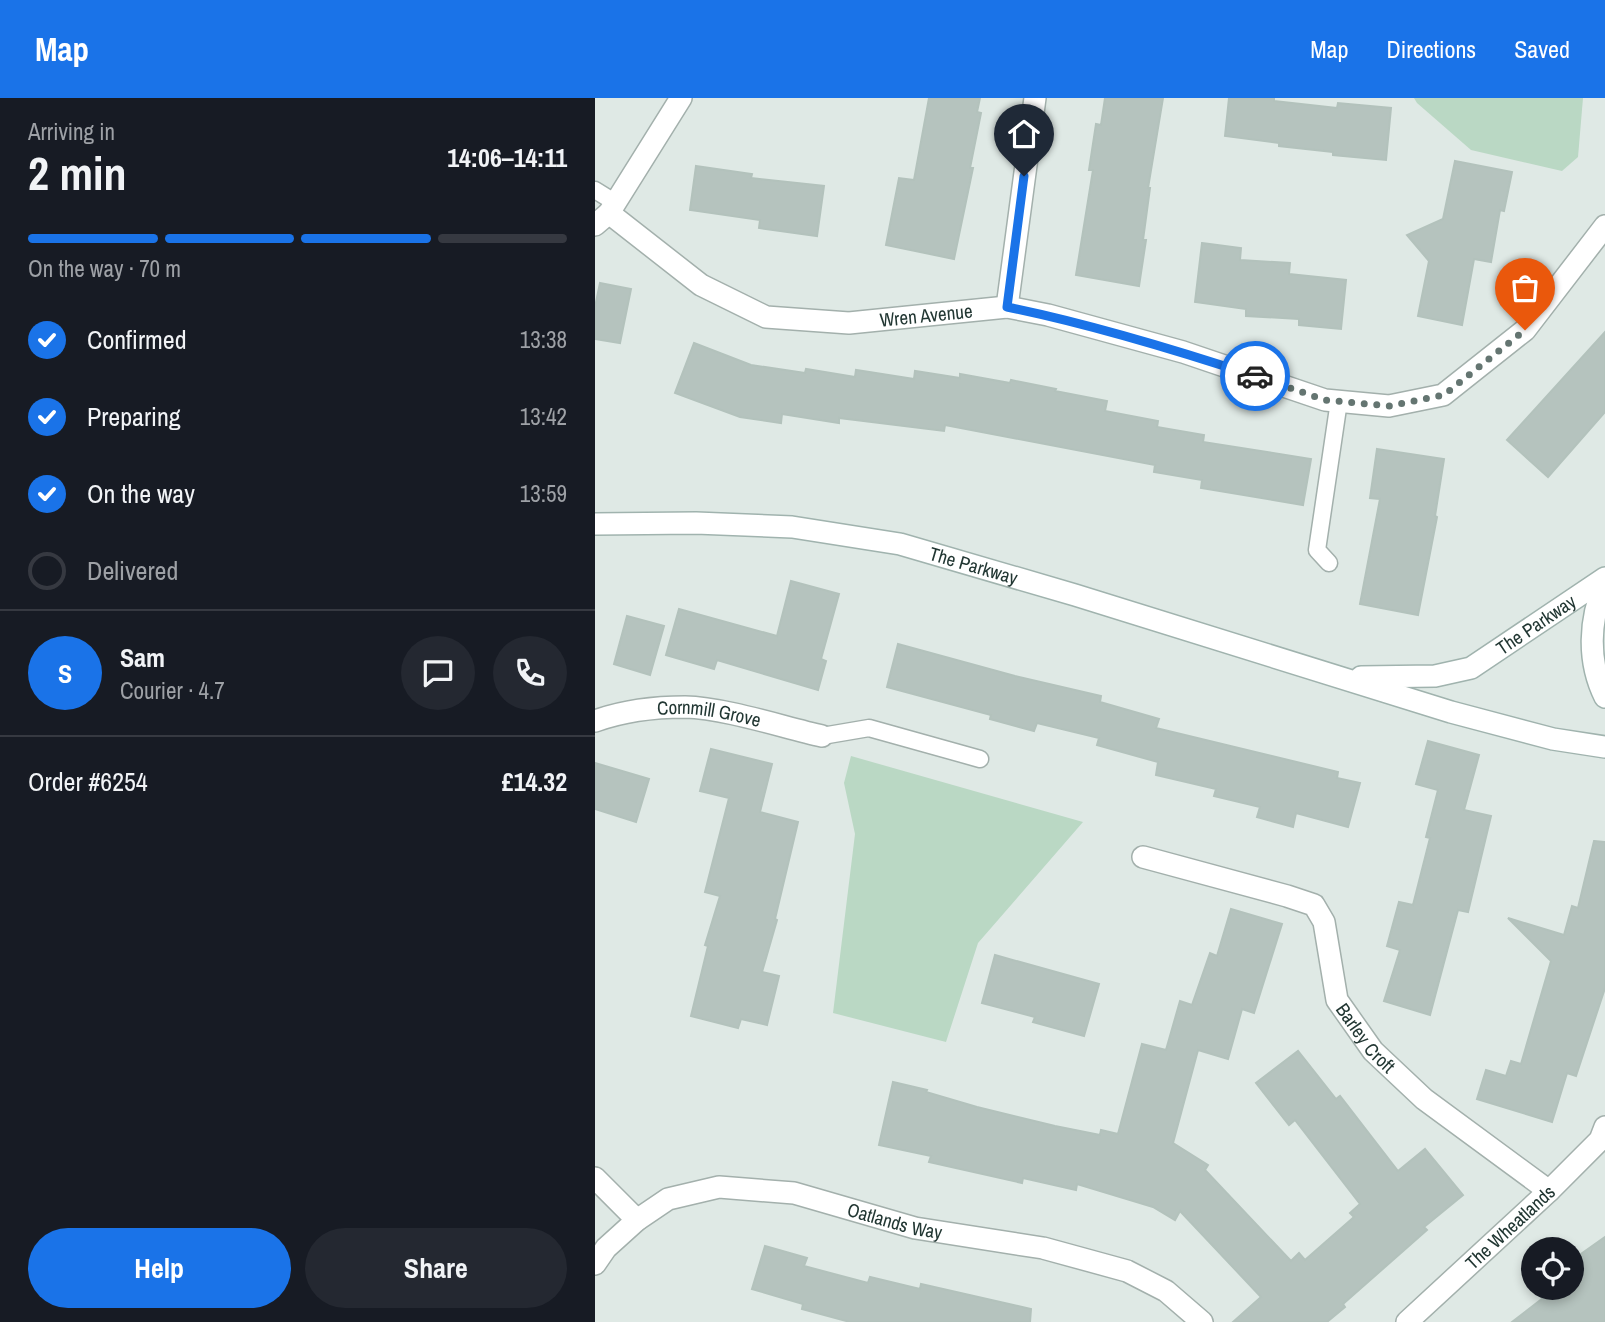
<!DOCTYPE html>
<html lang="en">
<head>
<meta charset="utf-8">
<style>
	body { margin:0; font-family:"Archivo Narrow",sans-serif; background:#242831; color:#f1f3f6; height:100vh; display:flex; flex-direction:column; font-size:26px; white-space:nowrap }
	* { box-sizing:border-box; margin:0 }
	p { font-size:23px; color:#9ea1a6 }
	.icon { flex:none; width:38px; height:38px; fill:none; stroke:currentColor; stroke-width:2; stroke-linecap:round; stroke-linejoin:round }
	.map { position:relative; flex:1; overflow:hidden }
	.drawer { display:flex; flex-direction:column; background:#171b24; width:595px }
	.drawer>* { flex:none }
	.controls { position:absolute; left:926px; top:1139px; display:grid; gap:14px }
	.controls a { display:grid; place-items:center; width:63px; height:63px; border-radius:50%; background:#171b24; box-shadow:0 4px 10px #0003; font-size:35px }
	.pin { position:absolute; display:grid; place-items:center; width:60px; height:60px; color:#fff; margin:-72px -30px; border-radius:50% 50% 50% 0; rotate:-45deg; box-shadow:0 0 7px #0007 }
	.pin .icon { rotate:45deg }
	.courier { position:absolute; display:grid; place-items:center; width:70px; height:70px; margin:-35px; border:5px solid #1a73e8; border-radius:50%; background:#fff; color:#222; box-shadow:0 2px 9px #0007 }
	.head em { font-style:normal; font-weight:800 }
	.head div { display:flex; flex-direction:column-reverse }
	.head { display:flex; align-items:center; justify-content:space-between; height:119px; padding:0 28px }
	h1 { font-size:46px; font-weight:800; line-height:52px }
	.bar { display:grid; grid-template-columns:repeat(4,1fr); gap:10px 7px; align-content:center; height:84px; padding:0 28px }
	.bar i { height:9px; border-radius:5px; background:#363941 }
	.bar .active { background:#1a73e8 }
	.bar p { grid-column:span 4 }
	.line { display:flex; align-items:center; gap:18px; padding:0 28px; border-top:2px solid #363941 }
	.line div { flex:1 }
	.round { display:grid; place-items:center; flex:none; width:74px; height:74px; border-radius:37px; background:#242831 }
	ol { padding:0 28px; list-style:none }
	li { display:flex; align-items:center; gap:21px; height:77px }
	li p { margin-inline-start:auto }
	li .icon { padding:7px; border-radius:50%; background:#1a73e8; color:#fff; stroke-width:4 }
	li:last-child { color:#9ea1a6 }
	li i { width:38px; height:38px; border:4px solid #363941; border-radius:50% }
	.action { display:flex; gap:14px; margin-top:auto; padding:14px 28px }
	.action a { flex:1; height:80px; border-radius:42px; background:#1a73e8; color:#fff; font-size:28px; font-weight:800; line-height:80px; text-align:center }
	.action a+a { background:#242831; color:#f1f3f6 }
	header { display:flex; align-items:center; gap:42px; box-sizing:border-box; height:98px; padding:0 35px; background:#1a73e8; color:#fff }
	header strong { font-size:33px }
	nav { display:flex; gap:38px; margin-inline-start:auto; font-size:24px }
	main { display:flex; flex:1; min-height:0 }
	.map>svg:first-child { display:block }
	.green { fill:#bad8c4 }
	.building { fill:#b5c3be; stroke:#b3c2bc; stroke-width:2 }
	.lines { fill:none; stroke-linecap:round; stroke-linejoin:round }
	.lane-casing { stroke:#a3b0ac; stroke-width:19 }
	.street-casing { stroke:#a3b0ac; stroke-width:24 }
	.secondary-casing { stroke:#a0b3ae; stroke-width:24 }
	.lane { stroke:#fff; stroke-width:16 }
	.street { stroke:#fff; stroke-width:21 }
	.secondary { stroke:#fff; stroke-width:21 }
	.done { stroke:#647571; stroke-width:7; stroke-dasharray:0 12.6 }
	.route { stroke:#1a73e8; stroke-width:9 }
	.labels { text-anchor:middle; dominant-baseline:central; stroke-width:6; stroke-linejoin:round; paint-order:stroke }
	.street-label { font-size:19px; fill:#223733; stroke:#eff6f3 }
</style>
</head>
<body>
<header>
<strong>Map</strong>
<nav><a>Map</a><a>Directions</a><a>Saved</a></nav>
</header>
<main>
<section class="drawer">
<div class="head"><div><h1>2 min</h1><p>Arriving in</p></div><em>14:06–14:11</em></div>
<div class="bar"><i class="active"></i><i class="active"></i><i class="active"></i><i></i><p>On the way · 70 m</p></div>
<ol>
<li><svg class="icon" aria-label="check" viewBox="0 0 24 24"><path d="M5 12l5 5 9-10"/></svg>Confirmed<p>13:38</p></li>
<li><svg class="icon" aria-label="check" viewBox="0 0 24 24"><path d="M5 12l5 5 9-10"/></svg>Preparing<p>13:42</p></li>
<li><svg class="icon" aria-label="check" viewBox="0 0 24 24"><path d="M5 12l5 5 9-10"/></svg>On the way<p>13:59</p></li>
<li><i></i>Delivered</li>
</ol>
<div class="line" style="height:126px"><b class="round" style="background:#1a73e8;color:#fff">S</b><div><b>Sam</b><p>Courier · 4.7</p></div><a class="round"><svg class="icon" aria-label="chat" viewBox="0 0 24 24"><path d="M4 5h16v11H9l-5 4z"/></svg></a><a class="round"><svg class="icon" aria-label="phone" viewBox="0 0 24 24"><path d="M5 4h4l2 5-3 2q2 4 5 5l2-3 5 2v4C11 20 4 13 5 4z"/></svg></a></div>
<div class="line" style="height:91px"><div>Order #6254</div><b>£14.32</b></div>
<div class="action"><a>Help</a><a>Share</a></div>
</section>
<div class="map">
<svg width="1010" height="1224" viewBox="0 0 1010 1224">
	<rect width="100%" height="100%" fill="#dfe9e5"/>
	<!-- green -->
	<g class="green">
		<path d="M819 0H988L983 59 967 73 876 52 822 5Z"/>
		<path d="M256 658 488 724 383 845 351 944 238 915 260 736 249 685Z"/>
	</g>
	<!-- building -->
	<g class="building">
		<path d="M334 0H385L382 14 386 15 375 70H378L359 161 291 147 304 80 319 82Z"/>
		<path d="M510 0H568L553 90H555L548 142H551L544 188 481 177 498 72H494L501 26 506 27Z"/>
		<path d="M634 0H679V3L742 10 743 5 796 10 791 62 738 57V54L684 48V45L630 38Z"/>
		<path d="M860 63 917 74 909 113 905 112 896 164 879 161 867 227 823 218 834 163 812 137 848 121Z"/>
		<path d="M101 68 157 76 156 80 229 88 222 138 164 130 165 122 95 112Z"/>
		<path d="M607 145 646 150 645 162 695 165 694 176 751 182 746 231 704 227V221L651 218V211L600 204Z"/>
		<path d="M5 185 36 191 25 245 0 241V209Z"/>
		<path d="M1010 234V314L953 379 912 342Z"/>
		<path d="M99 245 156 267 210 275 211 271 260 279 261 272 319 281 320 273 365 280V276L415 285 416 282 461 291 460 293 512 303 510 313 563 323 562 329 609 337 608 344 716 361 708 407 606 390 607 382 559 374 560 367 350 327 349 333 244 320V325L187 316 186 325 145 319 80 295Z"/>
		<path d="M782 351 849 361 840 418 842 419 823 517 765 506 785 401 775 400Z"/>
		<path d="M196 483 244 496 226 561 231 563 223 592 122 562 119 571 71 557 84 511 182 538Z"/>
		<path d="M32 518 69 528 55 577 19 566Z"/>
		<path d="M303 546 420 578 506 598 505 604 564 621 561 630 743 674 742 680 765 685 753 729 701 715 698 729 662 719 665 709 619 698 621 691 561 677 563 664 502 647 504 640 442 625 439 633 395 621 396 617 292 589Z"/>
		<path d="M833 643 884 657 869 712 896 718 873 814 863 812 835 917 789 903 805 852 792 848 804 804 818 807 835 740 831 739 843 692 821 686Z"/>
		<path d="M116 651 177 666 165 714 203 724 180 821 182 822 167 874 184 878 172 927 146 921 143 930 96 918 113 848 110 847 125 798 110 794 134 700 105 693Z"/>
		<path d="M0 665 54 681 41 724 0 711Z"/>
		<path d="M999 743 1010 744V890L981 978 972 975 957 1024 882 1001 891 972 911 978 916 963 926 966 956 863 913 820 969 837 977 808 983 810Z"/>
		<path d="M636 811 687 826 659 915 647 911 633 961 603 952 578 1045 613 1067 610 1072 696 1163 704 1155 710 1162 759 1119 755 1115 765 1106 700 1022 694 1027 661 985 703 953 741 1001 745 998 803 1073 830 1051 868 1097 829 1129 832 1132 748 1206 750 1209 732 1224H638L666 1199 585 1113 580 1122 558 1109 482 1086 481 1092 428 1080 427 1085 334 1064 336 1058 284 1047 298 984 332 992 331 994 382 1009 460 1028 505 1037 506 1032 523 1036 547 946 571 952 585 903 597 907 615 855 622 858Z"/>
		<path d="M400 857 504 886 489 938 438 924 440 919 387 905Z"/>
		<path d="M1010 1139V1224H917L961 1190H976V1163Z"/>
		<path d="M170 1148 212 1160 209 1168 273 1185 275 1179 325 1191 326 1186 436 1211 435 1224H255L207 1211 208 1206 157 1191Z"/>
	</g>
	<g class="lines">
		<defs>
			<g id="lane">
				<path d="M0 92 21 105"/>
				<path d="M734 465 722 452 744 303"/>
				<path d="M227 638 274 630 385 661"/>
			</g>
			<g id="street">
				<path id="s1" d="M14 115 106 187 171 219 254 225 412 209 453 217 588 254 730 302 794 308 848 297 930 232 1010 128"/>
				<path d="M0 127 14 115 86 0"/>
				<path d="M412 209 440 0"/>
				<path id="s2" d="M0 623C28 613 60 609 90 609 130 610 187 629 227 638"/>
				<path id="s3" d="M548 759 692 798 719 807 729 824 742 902 778 953 829 1001 954 1093"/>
				<path d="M0 1080 42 1122"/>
				<path id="s4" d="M0 1166 11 1150 42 1122 73 1101 124 1089 199 1095 320 1130 448 1150 532 1173 571 1193 607 1224"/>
				<path id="s5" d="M812 1224 954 1093 1005 1042 1010 1029"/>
			</g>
			<g id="secondary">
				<path id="s6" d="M0 426 101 425 197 429 305 446 480 497 856 614 958 641 1010 649"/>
				<path d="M1010 485C994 521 992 563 1010 599"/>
				<path id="s7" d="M766 579 840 578 876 570 1010 480"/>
			</g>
		</defs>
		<!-- lane casing -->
		<use href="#lane" class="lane-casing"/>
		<!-- street casing -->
		<use href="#street" class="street-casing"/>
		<!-- secondary casing -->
		<use href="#secondary" class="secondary-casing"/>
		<!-- lane -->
		<use href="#lane" class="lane"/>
		<!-- street -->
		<use href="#street" class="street"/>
		<!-- secondary -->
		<use href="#secondary" class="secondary"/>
	</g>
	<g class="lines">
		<!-- done -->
		<path class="done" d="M660 278 730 302 794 308 849 297 930 232"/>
		<!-- route -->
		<path class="route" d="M429 78 412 209C496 226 578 251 660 278"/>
	</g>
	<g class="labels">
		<!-- street labels -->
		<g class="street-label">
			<text stroke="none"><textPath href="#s1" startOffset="350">Wren Avenue</textPath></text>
			<text stroke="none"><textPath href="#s6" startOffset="383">The Parkway</textPath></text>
			<text stroke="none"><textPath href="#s7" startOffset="189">The Parkway</textPath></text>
			<text stroke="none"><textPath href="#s2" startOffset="116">Cornmill Grove</textPath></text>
			<text stroke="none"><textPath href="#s3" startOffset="324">Barley Croft</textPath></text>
			<text stroke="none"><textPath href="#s4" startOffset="331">Oatlands Way</textPath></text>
			<text stroke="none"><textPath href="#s5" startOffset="140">The Wheatlands</textPath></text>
		</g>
	</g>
</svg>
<div class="controls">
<a><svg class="icon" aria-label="locate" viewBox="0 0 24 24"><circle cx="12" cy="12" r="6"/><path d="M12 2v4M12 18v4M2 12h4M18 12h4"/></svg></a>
</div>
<div class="pin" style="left:930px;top:232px;background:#ea580c"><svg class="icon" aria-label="bag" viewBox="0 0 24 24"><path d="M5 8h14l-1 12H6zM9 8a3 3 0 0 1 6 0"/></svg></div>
<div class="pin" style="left:429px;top:78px;background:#1f2937"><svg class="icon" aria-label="home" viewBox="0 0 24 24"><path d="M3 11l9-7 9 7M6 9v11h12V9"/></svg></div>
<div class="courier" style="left:660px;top:278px"><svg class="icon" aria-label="car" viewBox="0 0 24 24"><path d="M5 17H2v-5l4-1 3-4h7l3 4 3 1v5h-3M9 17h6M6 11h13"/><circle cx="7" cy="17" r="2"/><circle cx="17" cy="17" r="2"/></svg></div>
</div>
</main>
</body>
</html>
